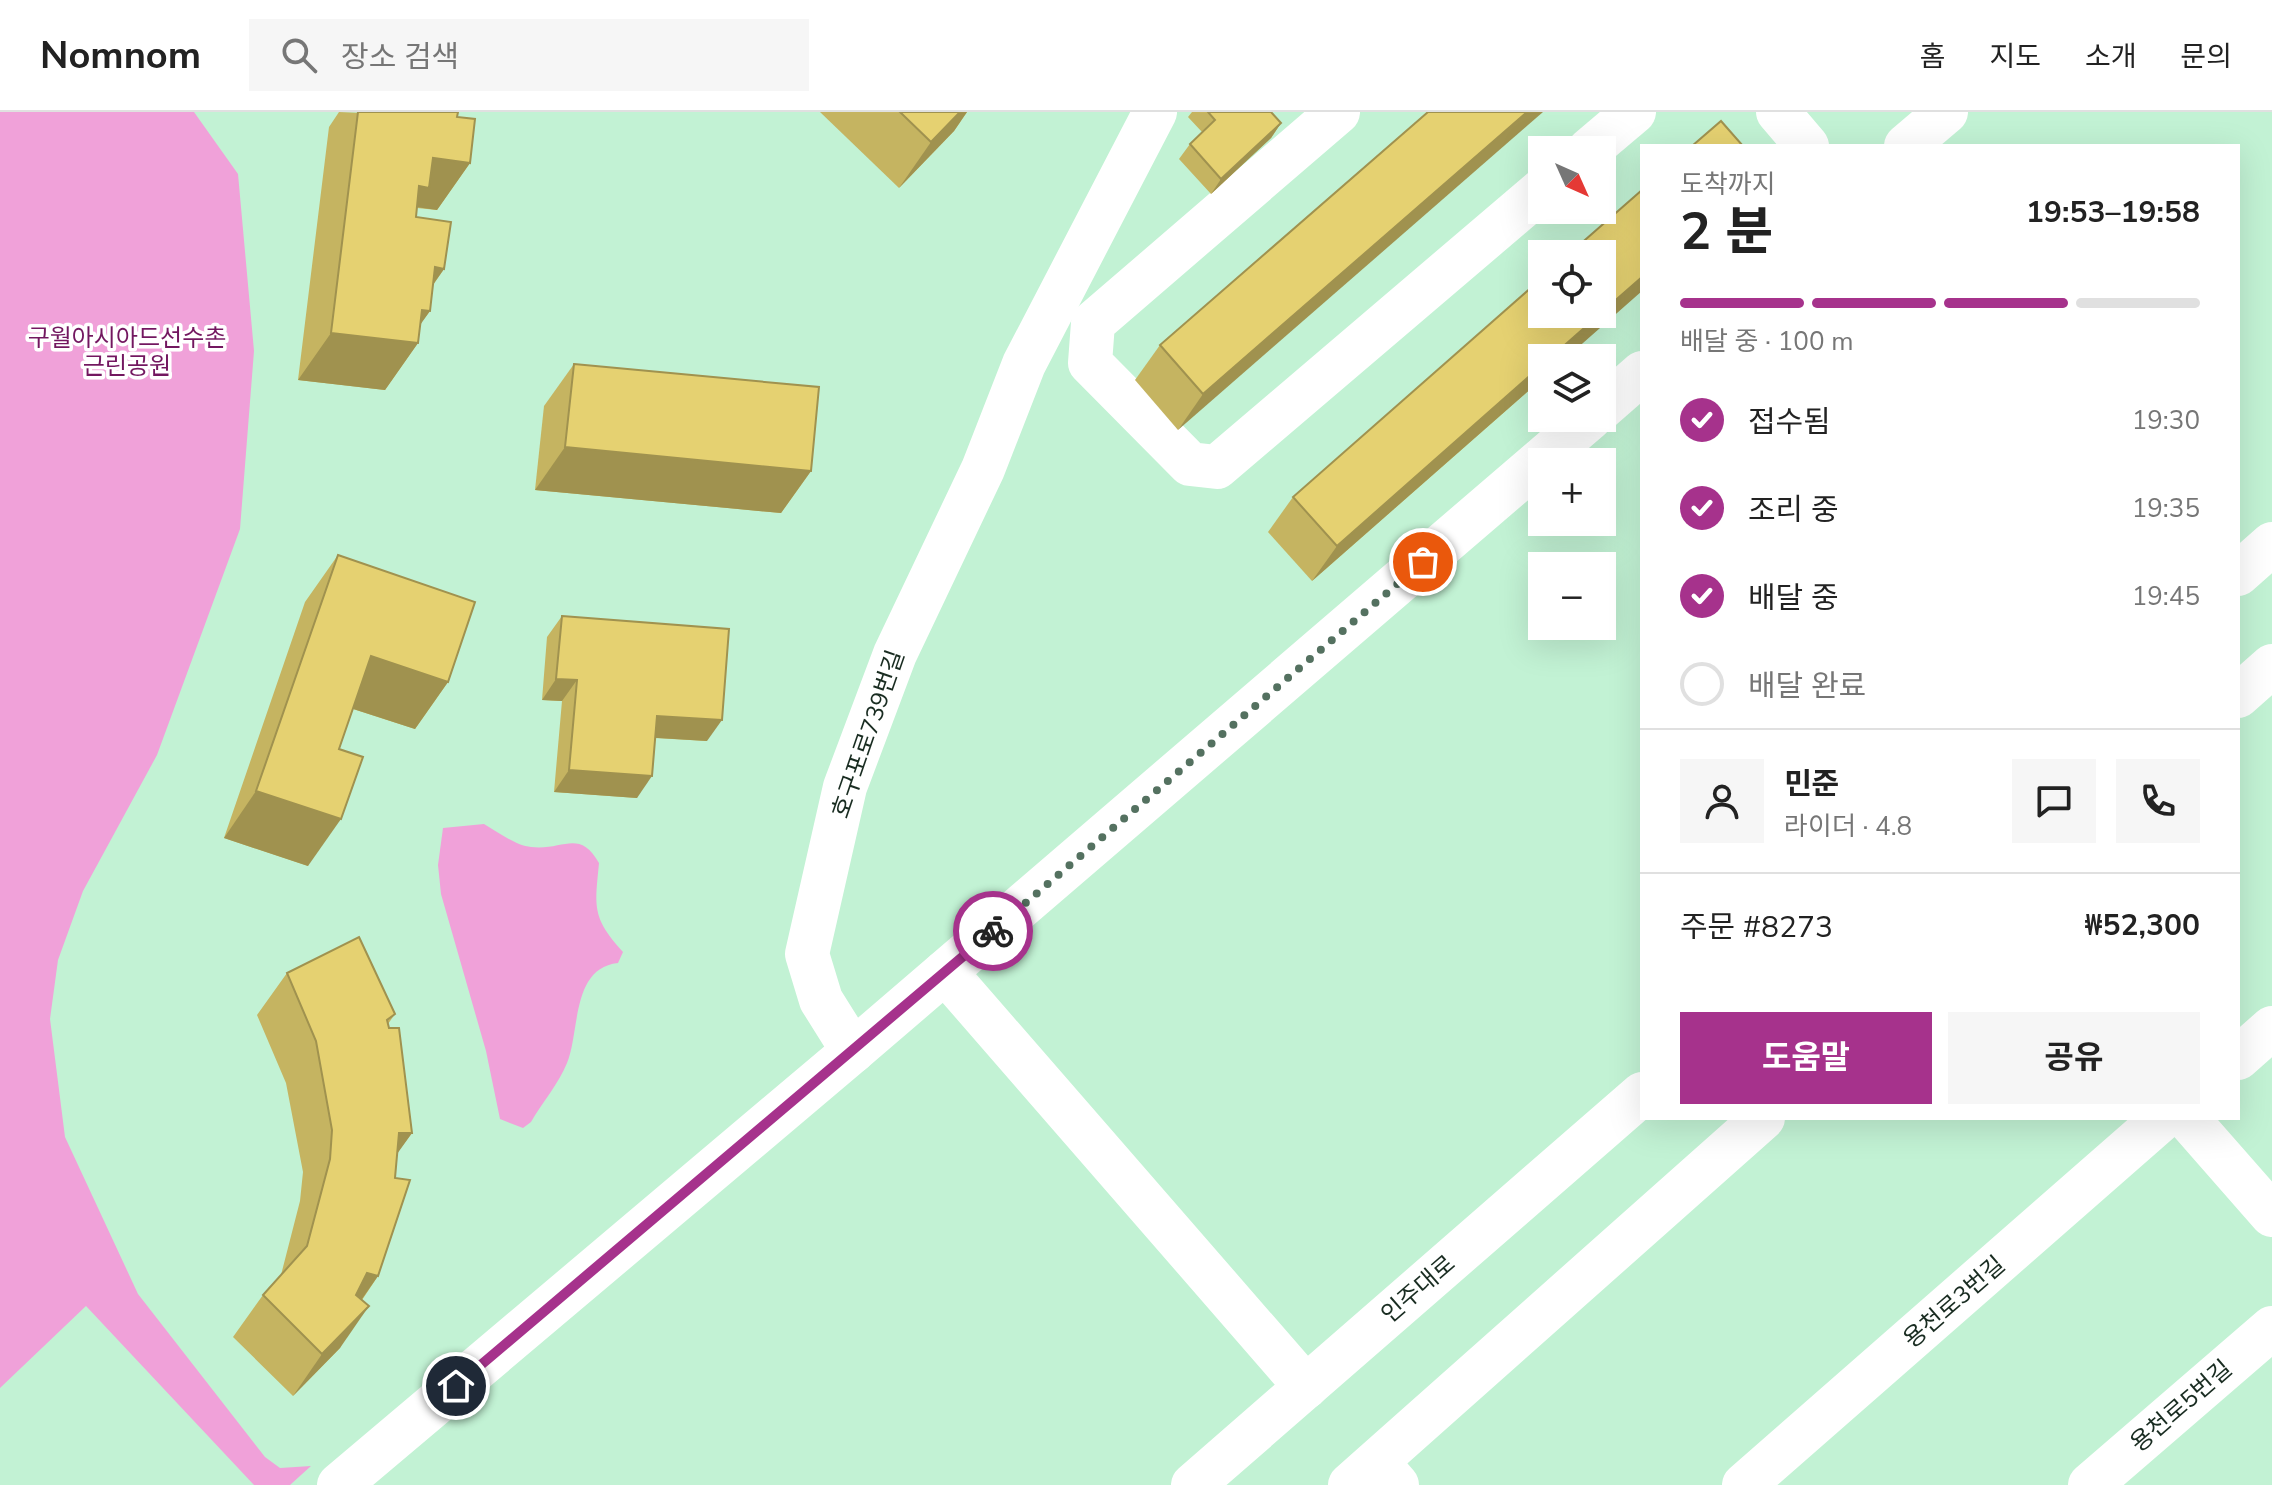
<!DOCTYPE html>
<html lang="ko">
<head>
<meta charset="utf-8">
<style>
	body { margin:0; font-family:"Nunito Sans","Noto Sans KR",sans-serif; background:#f6f6f6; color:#222; height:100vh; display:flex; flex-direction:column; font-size:30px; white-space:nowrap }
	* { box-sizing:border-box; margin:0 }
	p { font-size:26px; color:#767676 }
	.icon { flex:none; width:44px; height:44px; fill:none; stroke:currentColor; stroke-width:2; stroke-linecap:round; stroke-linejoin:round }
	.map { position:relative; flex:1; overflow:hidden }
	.sheet { position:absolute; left:1640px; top:32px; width:600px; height:976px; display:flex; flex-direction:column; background:#fff; border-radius:0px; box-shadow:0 8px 32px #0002 }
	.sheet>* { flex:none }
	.needle { width:52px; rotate:135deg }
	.buttons { position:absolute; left:1528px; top:24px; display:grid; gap:16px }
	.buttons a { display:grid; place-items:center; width:88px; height:88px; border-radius:0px; background:#fff; box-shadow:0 8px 32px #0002; font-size:40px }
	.pin { position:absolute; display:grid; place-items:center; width:68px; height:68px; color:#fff; margin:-34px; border:4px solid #fff; border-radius:50%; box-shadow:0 2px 8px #0007 }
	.courier { position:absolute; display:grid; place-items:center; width:80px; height:80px; margin:-40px; border:6px solid #a6328c; border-radius:50%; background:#fff; color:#222; box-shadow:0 2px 10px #0007 }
	.headline em { font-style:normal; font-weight:700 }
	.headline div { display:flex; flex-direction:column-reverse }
	.headline { display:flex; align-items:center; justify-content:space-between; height:136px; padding:0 40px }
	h1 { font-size:52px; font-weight:700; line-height:60px }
	.bar { display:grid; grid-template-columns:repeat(4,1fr); gap:12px 8px; align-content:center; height:96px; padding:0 40px }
	.bar i { height:10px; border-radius:6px; background:#e0e0e0 }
	.bar .selected { background:#a6328c }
	.bar p { grid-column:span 4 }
	.line { display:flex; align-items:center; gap:20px; padding:0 40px; border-top:2px solid #e0e0e0 }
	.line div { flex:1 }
	.round { display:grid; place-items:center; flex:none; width:84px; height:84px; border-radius:0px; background:#f6f6f6 }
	ol { padding:0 40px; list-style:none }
	li { display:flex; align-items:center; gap:24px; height:88px }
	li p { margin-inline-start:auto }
	li .icon { padding:8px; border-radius:50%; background:#a6328c; color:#fff; stroke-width:4 }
	li:last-child { color:#767676 }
	li i { width:44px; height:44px; border:4px solid #e0e0e0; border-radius:50% }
	.button { display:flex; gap:16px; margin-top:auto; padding:16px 40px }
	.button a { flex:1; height:92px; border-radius:0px; background:#a6328c; color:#fff; font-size:32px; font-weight:700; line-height:92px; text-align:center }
	.button a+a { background:#f6f6f6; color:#222 }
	header { display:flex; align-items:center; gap:48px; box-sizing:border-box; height:112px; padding:0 40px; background:#fff; border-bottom:2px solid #e0e0e0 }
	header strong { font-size:38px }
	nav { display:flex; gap:44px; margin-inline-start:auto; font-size:28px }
	.search { width:560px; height:72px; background:#f6f6f6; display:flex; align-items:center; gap:20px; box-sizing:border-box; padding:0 28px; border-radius:0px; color:#767676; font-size:30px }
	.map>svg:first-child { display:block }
	.green { fill:#f0a1d9 }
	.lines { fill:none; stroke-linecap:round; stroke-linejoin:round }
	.minor { stroke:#fff; stroke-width:44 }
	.major { stroke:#fff; stroke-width:44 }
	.wall { fill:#c5b461 }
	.shaded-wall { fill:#a0924f }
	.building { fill:#e5d171; stroke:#a0924f; stroke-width:2 }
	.done { stroke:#547160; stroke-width:8; stroke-dasharray:0 14.4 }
	.route { stroke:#a6328c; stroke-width:10 }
	.labels { text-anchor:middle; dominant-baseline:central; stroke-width:7; stroke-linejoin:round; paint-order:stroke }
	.park-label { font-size:24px; fill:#731760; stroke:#fff }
	.street-label { font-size:24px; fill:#192c21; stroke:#fff }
</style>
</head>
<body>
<header>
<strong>Nomnom</strong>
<div class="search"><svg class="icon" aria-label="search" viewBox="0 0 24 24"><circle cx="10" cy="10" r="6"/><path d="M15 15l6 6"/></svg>장소 검색</div>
<nav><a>홈</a><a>지도</a><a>소개</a><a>문의</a></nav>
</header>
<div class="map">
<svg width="2272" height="1373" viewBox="0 0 2272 1373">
	<rect width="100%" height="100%" fill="#c2f2d4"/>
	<!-- green -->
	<g class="green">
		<path d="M0 0H194L238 62 254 239 240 417 157 643 83 779 58 848 50 907 65 1025 138 1182 265 1345 280 1356 311 1354 290 1373H254L86 1194 0 1276Z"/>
		<path d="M484 712C498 720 516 734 531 735 563 739 579 716 599 751 595 794 591 805 623 840L618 851C571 856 580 920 567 951 559 971 542 991 531 1010L523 1016 500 1007 486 939 441 782 438 753 443 716Z"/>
	</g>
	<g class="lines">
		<!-- minor -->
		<g class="minor">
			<path d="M1338 0 1093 211 1090 251 1190 352 1217 355 1542 78"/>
			<path d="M1778 0 1807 34"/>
			<path d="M1906 34 1946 0"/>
			<path d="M1589 38 1634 0"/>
			<path d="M1602 296 1642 261"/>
			<path d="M945 860 1306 1275"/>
			<path d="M853 939 821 888 807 842 845 675 895 542 983 357 1024 252 1155 0"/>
			<path d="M2238 946 2272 916"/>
			<path d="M2187 1006 2272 1103"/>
			<path d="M1377 1350 1397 1373"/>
			<path d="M339 1373 853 939 1590 306"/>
			<path d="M1744 1373 2163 1006"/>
			<path d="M2090 1373 2272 1216"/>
		</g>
		<!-- major -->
		<g class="major">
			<path d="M2238 462 2272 432"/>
			<path d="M2238 584 2272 554"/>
			<path d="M1193 1373 1642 982"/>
			<path d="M1350 1373 1763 1006"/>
		</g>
	</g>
	<!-- wall -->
	<g class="wall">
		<path d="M339 0 457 5 470 51 437 98 417 96 416 105 444 157 433 173 430 199 420 212 418 231 385 278 298 268 329 15Z"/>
		<path d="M820 0H967L954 19 899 76Z"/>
		<path d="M1192 0H1271L1281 11 1271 26 1211 82 1179 47 1190 32 1202 20 1188 5Z"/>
		<path d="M1428 0 1178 318 1135 268 1160 233Z"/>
		<path d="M1542 246V267L1312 469 1268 420 1293 385Z"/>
		<path d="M574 252 811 359 781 401 535 378 544 294Z"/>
		<path d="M338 443 448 570 415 617 353 597 339 637 308 754 224 726 305 490Z"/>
		<path d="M562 504 707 629 655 626 637 686 554 680 562 589 542 588 547 525Z"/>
		<path d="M287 861 395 902 388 912 412 1021 397 1041 378 1164 362 1188 340 1236 293 1284 233 1225 263 1183 281 1163 300 1089 303 1060 286 971 257 903Z"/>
	</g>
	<!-- shaded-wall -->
	<g class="shaded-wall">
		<path d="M960 0H967L954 19 899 76 931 30Z"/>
		<path d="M1527 0H1543L1178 318 1203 282Z"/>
		<path d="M1281 11 1271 26 1211 82 1221 67Z"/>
		<path d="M433 46 470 51 437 98 416 95 386 122Z"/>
		<path d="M435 155 444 157 411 204Z"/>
		<path d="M1642 165V179L1566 246H1550L1600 202H1602V200Z"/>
		<path d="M422 198 430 199 408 230 418 231 385 278 298 268 331 221Z"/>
		<path d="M1542 253V267L1312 469 1337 434Z"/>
		<path d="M565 335 811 359 781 401 535 378Z"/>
		<path d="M371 544 448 570 415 617 338 592Z"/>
		<path d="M556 567 577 568 562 589 542 588Z"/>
		<path d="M657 604 722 608 707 629 642 625Z"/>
		<path d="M569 658 652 664 637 686 554 680Z"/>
		<path d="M256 679 341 707 308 754 224 726Z"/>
		<path d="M399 1021H412L382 1063Z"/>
		<path d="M367 1161 378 1164 348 1207 337 1203Z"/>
		<path d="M369 1194 340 1236 293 1284 322 1242Z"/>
	</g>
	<!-- building -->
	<g class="building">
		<path d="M358 0H458L457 5 475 7 470 51 433 46 429 76 419 74 416 105 451 110 444 157 435 155 430 199 422 198 418 231 331 221Z"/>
		<path d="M900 0H960L931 30Z"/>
		<path d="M1208 0H1271L1281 11 1221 67 1190 32 1215 8Z"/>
		<path d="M1428 0H1527L1203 282 1160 233Z"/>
		<path d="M1721 9 1743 34H1692Z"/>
		<path d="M1642 78V165L1602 200V142H1569Z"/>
		<path d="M1542 166V202H1600L1550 246H1542V253L1337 434 1293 385Z"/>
		<path d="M574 252 819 275 811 359 565 335Z"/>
		<path d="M338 443 475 490 448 570 371 544 339 637 363 645 341 707 256 679Z"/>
		<path d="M562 504 729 517 722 608 657 604 652 664 569 658 577 568 556 567Z"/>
		<path d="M359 825 395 902 387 908 389 916H399L412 1021H399L395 1066 410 1068 378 1164 367 1161 356 1183 369 1194 322 1242 263 1183 307 1134 330 1047 332 1018 316 929 287 861Z"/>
	</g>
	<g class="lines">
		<!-- done -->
		<path class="done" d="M993 819 1423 450"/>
		<!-- route -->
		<path class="route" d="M456 1274 993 819"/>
	</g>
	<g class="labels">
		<!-- park labels -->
		<g class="park-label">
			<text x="127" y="226">구월아시아드선수촌<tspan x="127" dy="28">근린공원</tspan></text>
		</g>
		<!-- street labels -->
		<g class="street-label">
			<text transform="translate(868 622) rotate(-71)">호구포로739번길</text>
			<text transform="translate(1418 1177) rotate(-41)">인주대로</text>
			<text transform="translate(1954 1190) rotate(-41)">용천로3번길</text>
			<text transform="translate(2181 1294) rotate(-41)">용천로5번길</text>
		</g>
	</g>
</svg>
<div class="buttons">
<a><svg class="needle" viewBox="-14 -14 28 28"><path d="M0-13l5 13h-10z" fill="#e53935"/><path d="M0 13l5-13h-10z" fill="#767676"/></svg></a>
<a><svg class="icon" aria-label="locate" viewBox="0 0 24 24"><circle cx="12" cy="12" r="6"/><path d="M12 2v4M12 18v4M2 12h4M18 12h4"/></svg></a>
<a><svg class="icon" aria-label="layers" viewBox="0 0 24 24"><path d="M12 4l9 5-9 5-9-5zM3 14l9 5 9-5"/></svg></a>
<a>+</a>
<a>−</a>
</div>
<div class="pin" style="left:1423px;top:450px;background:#ea580c"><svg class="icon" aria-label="bag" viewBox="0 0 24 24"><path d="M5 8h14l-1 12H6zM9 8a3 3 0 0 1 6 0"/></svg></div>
<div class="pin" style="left:456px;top:1274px;background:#1f2937"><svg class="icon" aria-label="home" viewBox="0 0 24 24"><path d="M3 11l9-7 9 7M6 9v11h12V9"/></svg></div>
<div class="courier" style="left:993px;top:819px"><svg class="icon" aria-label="bike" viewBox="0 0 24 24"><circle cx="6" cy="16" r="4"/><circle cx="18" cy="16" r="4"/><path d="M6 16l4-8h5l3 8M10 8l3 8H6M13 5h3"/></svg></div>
<section class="sheet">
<div class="headline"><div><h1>2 분</h1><p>도착까지</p></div><em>19:53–19:58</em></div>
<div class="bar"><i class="selected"></i><i class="selected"></i><i class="selected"></i><i></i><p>배달 중 · 100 m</p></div>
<ol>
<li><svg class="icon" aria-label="check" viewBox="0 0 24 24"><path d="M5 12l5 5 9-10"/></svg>접수됨<p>19:30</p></li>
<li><svg class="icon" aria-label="check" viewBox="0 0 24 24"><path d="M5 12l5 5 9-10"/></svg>조리 중<p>19:35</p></li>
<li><svg class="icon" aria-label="check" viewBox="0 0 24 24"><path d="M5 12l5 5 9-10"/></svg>배달 중<p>19:45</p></li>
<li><i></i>배달 완료</li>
</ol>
<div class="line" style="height:144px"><a class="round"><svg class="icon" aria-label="person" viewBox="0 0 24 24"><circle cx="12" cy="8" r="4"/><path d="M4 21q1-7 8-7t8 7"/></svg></a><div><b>민준</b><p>라이더 · 4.8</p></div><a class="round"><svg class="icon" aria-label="chat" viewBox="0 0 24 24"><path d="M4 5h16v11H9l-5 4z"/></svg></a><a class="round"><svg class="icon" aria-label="phone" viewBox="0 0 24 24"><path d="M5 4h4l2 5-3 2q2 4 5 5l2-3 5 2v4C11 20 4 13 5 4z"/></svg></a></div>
<div class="line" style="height:104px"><div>주문 #8273</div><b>₩52,300</b></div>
<div class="button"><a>도움말</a><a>공유</a></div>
</section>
</div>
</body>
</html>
